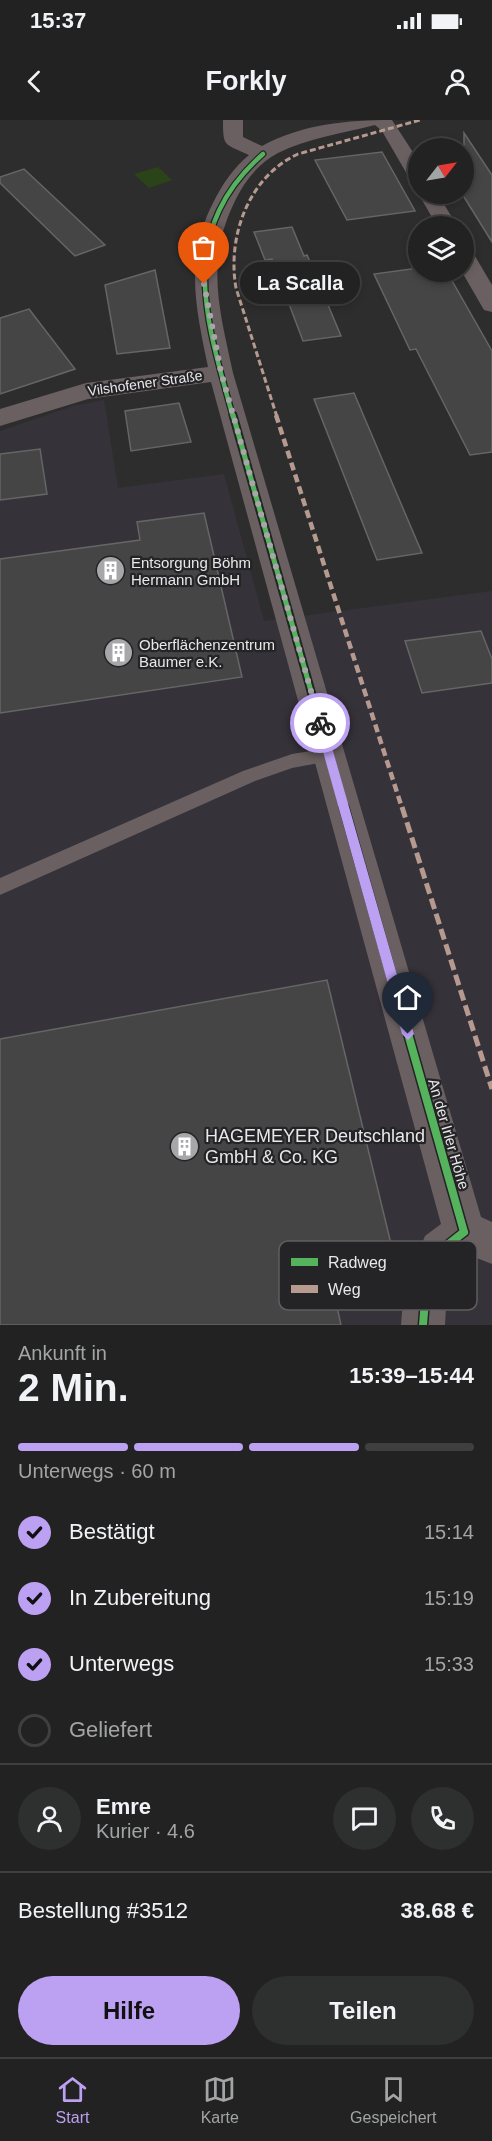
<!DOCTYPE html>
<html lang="de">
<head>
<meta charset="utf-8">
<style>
	body { margin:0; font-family:Helvetica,sans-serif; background:#2e2f2f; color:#f1f3f6; height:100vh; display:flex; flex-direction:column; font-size:22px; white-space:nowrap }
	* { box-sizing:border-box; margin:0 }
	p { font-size:20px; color:#a2a4a5 }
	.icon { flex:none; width:33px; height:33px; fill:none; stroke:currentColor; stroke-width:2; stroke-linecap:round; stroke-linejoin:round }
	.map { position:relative; height:1205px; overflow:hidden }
	.details { display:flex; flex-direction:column; background:#222; flex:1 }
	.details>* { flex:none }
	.needle { width:39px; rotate:59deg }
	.controls { position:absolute; left:408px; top:18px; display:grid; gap:12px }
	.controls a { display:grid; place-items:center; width:66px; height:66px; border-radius:50%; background:#222; box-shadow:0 3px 9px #0003,0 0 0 2px #3f3f40; font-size:30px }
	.pin { position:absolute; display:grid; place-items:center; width:51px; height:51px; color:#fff; margin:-62px -26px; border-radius:50% 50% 50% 0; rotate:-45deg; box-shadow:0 0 6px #0007 }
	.pin .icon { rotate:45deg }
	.courier { position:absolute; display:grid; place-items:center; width:60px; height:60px; margin:-30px; border:4px solid #bca0f2; border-radius:50%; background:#fff; color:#222; box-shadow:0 2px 8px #0007 }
	.bubble { position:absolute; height:42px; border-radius:21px; background:#222; box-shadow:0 3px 9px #0003,0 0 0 2px #3f3f40; font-size:20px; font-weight:700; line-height:42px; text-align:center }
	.head em { font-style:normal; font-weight:700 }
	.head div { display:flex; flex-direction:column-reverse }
	.head { display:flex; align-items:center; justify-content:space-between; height:102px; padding:0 18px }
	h1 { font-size:39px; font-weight:700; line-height:45px }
	.bar { display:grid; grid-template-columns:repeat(4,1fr); gap:9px 6px; align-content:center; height:72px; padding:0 18px }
	.bar i { height:8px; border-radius:4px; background:#3f3f40 }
	.bar .selected { background:#bca0f2 }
	.bar p { grid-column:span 4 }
	.line { display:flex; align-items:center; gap:15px; padding:0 18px; border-top:2px solid #3f3f40 }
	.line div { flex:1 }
	.round { display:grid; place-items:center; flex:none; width:63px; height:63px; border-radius:32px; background:#2e2f2f }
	ol { padding:0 18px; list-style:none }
	li { display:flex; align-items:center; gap:18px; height:66px }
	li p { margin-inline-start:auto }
	li .icon { padding:6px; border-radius:50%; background:#bca0f2; color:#111; stroke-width:4 }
	li:last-child { color:#a2a4a5 }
	li i { width:33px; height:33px; border:3px solid #3f3f40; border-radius:50% }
	.button { display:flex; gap:12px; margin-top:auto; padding:12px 18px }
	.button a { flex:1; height:69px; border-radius:36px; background:#bca0f2; color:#111; font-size:24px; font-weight:700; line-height:69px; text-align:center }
	.button a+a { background:#2e2f2f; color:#f1f3f6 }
	.status { display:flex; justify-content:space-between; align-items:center; height:42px; padding:0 30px; background:#222; direction:ltr }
	.status svg { height:16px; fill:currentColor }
	header { display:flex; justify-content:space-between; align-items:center; height:78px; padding:0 18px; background:#222; font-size:27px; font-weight:700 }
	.dock { display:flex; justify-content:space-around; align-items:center; height:84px; border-top:2px solid #3f3f40; background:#222; font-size:16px; color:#a2a4a5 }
	.dock a { display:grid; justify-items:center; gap:3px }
	.dock .selected { color:#bca0f2 }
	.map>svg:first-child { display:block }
	.built { fill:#363239 }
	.green { fill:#2b4318 }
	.building { fill:#464545; stroke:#666565; stroke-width:1.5 }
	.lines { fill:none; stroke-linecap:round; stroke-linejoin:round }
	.service { fill:#6a6061; fill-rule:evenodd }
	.minor { fill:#6a6061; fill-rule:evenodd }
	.quiet-far2 { stroke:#b69a8f; stroke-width:3; stroke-dasharray:6 3; stroke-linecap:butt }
	.quiet-far1 { stroke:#b69a8f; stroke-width:4.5; stroke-dasharray:8 4.5; stroke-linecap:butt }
	.quiet { stroke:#b69a8f; stroke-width:5; stroke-dasharray:11 5; stroke-linecap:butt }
	.cycleway-far2-casing { stroke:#242325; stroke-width:7 }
	.cycleway-far1-casing { stroke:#242325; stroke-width:9 }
	.cycleway-casing { stroke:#242325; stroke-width:11 }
	.cycleway-far2 { stroke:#56b35d; stroke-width:4.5 }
	.cycleway-far1 { stroke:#56b35d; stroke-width:5 }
	.cycleway { stroke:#56b35d; stroke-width:8 }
	.route { fill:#bca0f2 }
	.done { stroke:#a7a6a8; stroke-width:6; stroke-dasharray:0 10.8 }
	.labels { text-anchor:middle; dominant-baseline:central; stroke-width:4.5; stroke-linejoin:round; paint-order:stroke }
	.far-street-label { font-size:14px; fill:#e8e7e9; stroke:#242325 }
	.poi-label { font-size:15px; fill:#e8e7e9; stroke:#242325; text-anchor:start }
	.street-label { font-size:15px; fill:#e8e7e9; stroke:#242325 }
	.near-poi-label { font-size:18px; fill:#e8e7e9; stroke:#242325; text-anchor:start }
	.key { fill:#242325; stroke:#5f5e60; stroke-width:1.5 }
	.key-label { font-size:16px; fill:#e8e7e9 }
</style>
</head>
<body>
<div class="status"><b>15:37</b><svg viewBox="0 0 49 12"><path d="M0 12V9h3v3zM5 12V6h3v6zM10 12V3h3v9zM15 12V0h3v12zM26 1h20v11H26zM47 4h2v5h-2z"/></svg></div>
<header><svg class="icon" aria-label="back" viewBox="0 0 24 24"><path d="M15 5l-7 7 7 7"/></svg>Forkly<svg class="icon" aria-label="person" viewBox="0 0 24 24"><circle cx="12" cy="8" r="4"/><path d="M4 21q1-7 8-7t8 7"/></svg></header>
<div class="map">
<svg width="492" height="1205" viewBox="0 0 492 1205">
	<rect width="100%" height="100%" fill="#2e2d2e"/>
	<!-- built -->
	<path class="built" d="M104 280 118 368 224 354 264 501 492 471V1205H0V311L73 286Z"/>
	<!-- green -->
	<path class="green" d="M158 47 172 60 149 68 134 54Z"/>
	<!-- building -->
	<g class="building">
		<path d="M464 13 492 55V122L464 77Z"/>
		<path d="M382 32 415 91 347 100 315 40Z"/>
		<path d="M24 49 105 125 75 136 0 63V57Z"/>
		<path d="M292 107 304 136 307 135 341 216 303 221 272 139 265 140 254 112Z"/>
		<path d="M418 148V152H447L492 231V332L470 335 416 229 410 230 374 154Z"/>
		<path d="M155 150 170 228 117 234 105 165Z"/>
		<path d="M29 189 75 249 0 274V198Z"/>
		<path d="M354 273 382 339 422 433 377 440 314 279Z"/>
		<path d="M179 283 191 322 131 331 125 291Z"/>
		<path d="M40 329 47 374 0 380V334Z"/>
		<path d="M204 393 242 557 0 593V439L140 420 137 402Z"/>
		<path d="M481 511 492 539V563L422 573 405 521Z"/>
		<path d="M327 860 393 1132 328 1146 341 1205H0V919Z"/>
	</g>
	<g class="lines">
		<!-- service -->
		<path class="service" d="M329 628 335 630 337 635 335 640 292 648 255 661 0 775V758L243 651 292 634Z"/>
		<!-- minor -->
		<g class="minor">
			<path d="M223 0H243V17L262 26C302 4 348 0 392 0L418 40V63L411 61 382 11 375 5C343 13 308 18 278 33 257 44 244 62 234 83 205 143 220 192 233 253L481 1097 492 1102V1144L469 1135C445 1154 447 1176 445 1205H401L404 1167 425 1116 441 1104 211 262 88 279 0 306V289L86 263 208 247C196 188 184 140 213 83 222 65 233 48 249 35 224 23 223 28 223 0Z"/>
			<path d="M418 73 438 74 457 106H437Z"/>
			<path d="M464 129 472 131 492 165V192L484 190 462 152Z"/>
		</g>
		<!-- quiet-far2 -->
		<path class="quiet-far2" d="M277 297 236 168C227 117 248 57 298 34L420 0"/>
		<!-- quiet-far1 -->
		<path class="quiet-far1" d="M276 295 402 688"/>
		<!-- quiet -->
		<path class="quiet" d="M402 687 492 969"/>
		<defs>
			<path id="cycleway-far2" d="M233 297C206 199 175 112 263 34"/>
			<path id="cycleway-far1" d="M233 295 344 688"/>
			<g id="cycleway">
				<path d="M344 687 464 1112"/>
				<path d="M423 1205 426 1167 440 1131 464 1112"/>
			</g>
		</defs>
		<!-- cycleway-far2 casing -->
		<use href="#cycleway-far2" class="cycleway-far2-casing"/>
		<!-- cycleway-far1 casing -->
		<use href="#cycleway-far1" class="cycleway-far1-casing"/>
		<!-- cycleway casing -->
		<use href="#cycleway" class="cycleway-casing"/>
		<!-- cycleway-far2 -->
		<use href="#cycleway-far2" class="cycleway-far2"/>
		<!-- cycleway-far1 -->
		<use href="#cycleway-far1" class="cycleway-far1"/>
		<!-- cycleway -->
		<use href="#cycleway" class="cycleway"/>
	</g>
	<!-- route -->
	<path class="route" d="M320 599 325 603 414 914 408 920 402 914 315 603Z"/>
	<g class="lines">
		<!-- done -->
		<path class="done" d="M204 164 221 252 320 603"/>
	</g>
	<!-- icons -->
	<defs>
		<symbol id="building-disc" viewBox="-11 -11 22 22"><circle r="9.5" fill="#a7a6a8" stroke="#242325"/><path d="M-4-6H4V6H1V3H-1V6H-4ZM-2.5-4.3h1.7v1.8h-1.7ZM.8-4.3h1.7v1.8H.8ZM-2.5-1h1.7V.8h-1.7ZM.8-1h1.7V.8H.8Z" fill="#fff"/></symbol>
	</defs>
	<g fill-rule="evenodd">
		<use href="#building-disc" x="94" y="434" width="33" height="33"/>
		<use href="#building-disc" x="102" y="516" width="33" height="33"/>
		<use href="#building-disc" x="168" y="1010" width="33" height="33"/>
	</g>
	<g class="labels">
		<!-- far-street labels -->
		<g class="far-street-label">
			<text transform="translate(145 263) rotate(-8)">Vilshofener Straße</text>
		</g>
		<!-- poi labels -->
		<g class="poi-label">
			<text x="131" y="442">Entsorgung Böhm<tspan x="131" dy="17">Hermann GmbH</tspan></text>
			<text x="139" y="524">Oberflächenzentrum<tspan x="139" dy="17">Baumer e.K.</tspan></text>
		</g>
		<!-- street labels -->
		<g class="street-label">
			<text transform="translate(449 1014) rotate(74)">An der Irler Höhe</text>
		</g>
		<!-- near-poi labels -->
		<g class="near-poi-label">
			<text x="205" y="1016">HAGEMEYER Deutschland<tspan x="205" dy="21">GmbH &amp; Co. KG</tspan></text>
		</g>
	</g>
	<!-- legend -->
	<rect x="279" y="1121" width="198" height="69" rx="9" class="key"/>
	<rect x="291" y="1138" width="27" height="8" fill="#56b35d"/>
	<rect x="291" y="1165" width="27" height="8" fill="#b69a8f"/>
	<g class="key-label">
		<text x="328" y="1148">Radweg</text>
		<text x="328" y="1175">Weg</text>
	</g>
</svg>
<div class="controls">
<a><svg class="needle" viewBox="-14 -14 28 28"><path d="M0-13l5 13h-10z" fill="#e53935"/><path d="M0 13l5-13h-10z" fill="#a2a4a5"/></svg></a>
<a><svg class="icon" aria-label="layers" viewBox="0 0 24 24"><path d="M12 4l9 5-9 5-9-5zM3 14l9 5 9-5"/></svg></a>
</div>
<div class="pin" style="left:204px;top:164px;background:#ea580c"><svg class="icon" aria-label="bag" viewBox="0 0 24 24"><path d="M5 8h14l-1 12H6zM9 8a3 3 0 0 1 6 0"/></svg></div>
<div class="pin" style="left:408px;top:914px;background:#1f2937"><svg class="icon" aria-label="home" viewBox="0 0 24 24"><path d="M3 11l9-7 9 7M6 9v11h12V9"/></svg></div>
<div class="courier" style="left:320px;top:603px"><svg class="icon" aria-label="bike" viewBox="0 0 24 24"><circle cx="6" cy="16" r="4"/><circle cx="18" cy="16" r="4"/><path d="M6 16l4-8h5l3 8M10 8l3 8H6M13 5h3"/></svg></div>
<div class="bubble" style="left:240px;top:142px;width:120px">La Scalla</div>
</div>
<section class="details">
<div class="head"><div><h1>2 Min.</h1><p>Ankunft in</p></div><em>15:39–15:44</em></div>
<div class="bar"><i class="selected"></i><i class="selected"></i><i class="selected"></i><i></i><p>Unterwegs · 60 m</p></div>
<ol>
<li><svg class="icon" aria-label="check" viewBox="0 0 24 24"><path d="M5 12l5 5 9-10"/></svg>Bestätigt<p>15:14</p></li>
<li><svg class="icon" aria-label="check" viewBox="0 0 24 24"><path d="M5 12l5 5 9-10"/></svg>In Zubereitung<p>15:19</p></li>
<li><svg class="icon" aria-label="check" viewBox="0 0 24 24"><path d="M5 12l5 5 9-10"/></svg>Unterwegs<p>15:33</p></li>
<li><i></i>Geliefert</li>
</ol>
<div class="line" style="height:108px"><a class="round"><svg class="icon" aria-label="person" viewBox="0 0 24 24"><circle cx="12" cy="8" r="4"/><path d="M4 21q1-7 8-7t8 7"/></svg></a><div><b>Emre</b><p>Kurier · 4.6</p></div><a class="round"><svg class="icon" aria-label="chat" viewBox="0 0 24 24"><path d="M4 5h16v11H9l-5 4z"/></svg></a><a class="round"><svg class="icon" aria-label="phone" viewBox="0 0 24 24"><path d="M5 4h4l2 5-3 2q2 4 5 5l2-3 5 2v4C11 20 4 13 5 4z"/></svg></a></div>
<div class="line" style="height:78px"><div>Bestellung #3512</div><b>38.68 €</b></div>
<div class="button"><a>Hilfe</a><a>Teilen</a></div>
</section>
<nav class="dock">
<a class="selected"><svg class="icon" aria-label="home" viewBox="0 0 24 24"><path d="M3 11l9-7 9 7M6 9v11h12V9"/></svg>Start</a>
<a><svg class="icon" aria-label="map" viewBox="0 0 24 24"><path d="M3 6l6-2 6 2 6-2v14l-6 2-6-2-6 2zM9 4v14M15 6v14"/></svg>Karte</a>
<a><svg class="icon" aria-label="saved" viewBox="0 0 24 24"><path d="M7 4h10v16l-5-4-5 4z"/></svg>Gespeichert</a>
</nav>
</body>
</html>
